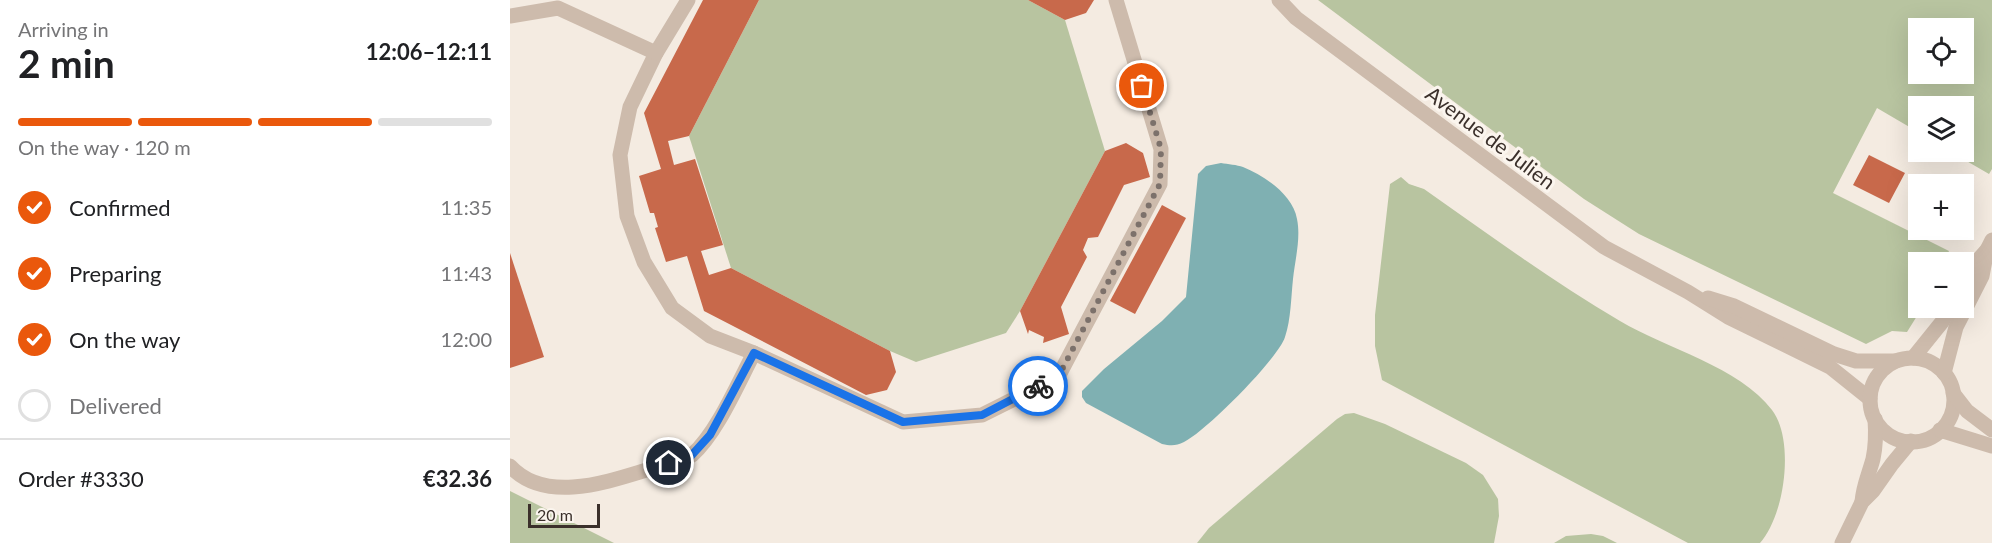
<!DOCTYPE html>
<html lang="en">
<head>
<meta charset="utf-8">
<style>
	body { margin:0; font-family:Lato,sans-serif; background:#f6f6f6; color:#202124; height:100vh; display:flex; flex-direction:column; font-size:22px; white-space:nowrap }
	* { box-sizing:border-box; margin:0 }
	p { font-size:20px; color:#757577 }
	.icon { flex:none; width:33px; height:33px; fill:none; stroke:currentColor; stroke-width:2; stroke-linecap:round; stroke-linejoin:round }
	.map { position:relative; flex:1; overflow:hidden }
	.drawer { display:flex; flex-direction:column; background:#fff; width:510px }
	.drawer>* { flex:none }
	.fabs { position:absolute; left:1398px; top:18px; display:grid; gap:12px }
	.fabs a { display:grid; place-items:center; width:66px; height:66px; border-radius:0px; background:#fff; box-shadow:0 6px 24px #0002; font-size:30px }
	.scale { position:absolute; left:18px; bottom:15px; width:72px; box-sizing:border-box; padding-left:6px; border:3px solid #3b302b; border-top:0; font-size:16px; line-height:21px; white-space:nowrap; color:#3b302b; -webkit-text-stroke:4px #fbf5ee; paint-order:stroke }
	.pin { position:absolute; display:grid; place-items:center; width:51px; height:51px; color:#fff; margin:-26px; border:3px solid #fff; border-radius:50%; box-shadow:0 2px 6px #0007 }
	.courier { position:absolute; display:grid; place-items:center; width:60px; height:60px; margin:-30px; border:4px solid #1a73e8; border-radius:50%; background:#fff; color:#222; box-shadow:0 2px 8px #0007 }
	.headline em { font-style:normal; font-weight:700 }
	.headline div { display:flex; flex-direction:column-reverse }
	.headline { display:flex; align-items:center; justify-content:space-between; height:102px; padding:0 18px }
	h1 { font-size:39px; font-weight:700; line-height:45px }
	.bar { display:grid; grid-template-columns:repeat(4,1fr); gap:9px 6px; align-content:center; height:72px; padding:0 18px }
	.bar i { height:8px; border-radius:4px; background:#e0e0e0 }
	.bar .on { background:#ea580c }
	.bar p { grid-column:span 4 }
	.line { display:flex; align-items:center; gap:15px; padding:0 18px; border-top:2px solid #e0e0e0 }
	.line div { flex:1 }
	ol { padding:0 18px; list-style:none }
	li { display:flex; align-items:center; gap:18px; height:66px }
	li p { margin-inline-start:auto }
	li .icon { padding:6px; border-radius:50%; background:#ea580c; color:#fff; stroke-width:4 }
	li:last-child { color:#757577 }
	li i { width:33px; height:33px; border:3px solid #e0e0e0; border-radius:50% }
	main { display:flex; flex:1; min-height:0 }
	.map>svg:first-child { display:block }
	.green { fill:#b8c4a0; fill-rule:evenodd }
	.water { fill:#7fb0b2 }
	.building { fill:#c8694b }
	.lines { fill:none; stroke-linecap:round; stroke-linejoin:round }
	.minor { stroke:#cdbbac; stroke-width:15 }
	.done { stroke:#7c716b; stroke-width:6; stroke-dasharray:0 10.8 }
	.route { stroke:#1a73e8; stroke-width:8 }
	.labels { text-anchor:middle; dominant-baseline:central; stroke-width:6; stroke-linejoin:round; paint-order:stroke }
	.street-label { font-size:21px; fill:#3b302b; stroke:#fbf5ee }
</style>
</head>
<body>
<main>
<section class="drawer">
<div class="headline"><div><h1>2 min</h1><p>Arriving in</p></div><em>12:06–12:11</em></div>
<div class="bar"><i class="on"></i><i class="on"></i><i class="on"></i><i></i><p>On the way · 120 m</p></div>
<ol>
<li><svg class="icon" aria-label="check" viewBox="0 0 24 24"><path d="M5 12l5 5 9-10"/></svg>Confirmed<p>11:35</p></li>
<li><svg class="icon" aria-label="check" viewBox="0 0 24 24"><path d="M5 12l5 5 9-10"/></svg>Preparing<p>11:43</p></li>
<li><svg class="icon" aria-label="check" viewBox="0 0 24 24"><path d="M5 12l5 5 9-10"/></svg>On the way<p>12:00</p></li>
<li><i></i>Delivered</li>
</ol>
<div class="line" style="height:78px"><div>Order #3330</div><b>€32.36</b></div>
</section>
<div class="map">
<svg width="1482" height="543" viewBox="0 0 1482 543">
	<rect width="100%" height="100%" fill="#f4ebe1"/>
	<!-- green -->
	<g class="green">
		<path d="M249 0H518L555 20 595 151 510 311 496 333 406 362 380 351 221 268 179 136Z"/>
		<path d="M808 0H1482V169L1479 174 1441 152H1454V106H1408V132L1367 108 1323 193 1439 251 1434 262H1408V308H1412L1397 332 1382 331 1356 344 1129 234 1074 199ZM1408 28H1454V74H1408Z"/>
		<path d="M891 177 899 184 914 189C978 234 1042 281 1110 321 1155 348 1230 367 1262 410 1285 440 1275 515 1250 543H1178L872 380 865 346V315L880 184Z"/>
		<path d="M844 413 875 424 956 463 973 475 988 499 989 516 984 543H687L699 528 827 419 835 414Z"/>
		<path d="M0 491 104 543H0Z"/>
		<path d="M1081 534 1093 536 1107 543H1044L1056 536Z"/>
	</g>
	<!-- water -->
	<path class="water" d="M711 163C718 164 727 165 733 167 755 176 783 195 787 219 791 238 785 260 783 279 781 297 781 319 775 337 768 359 695 432 674 442 666 446 661 446 652 444L576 403 572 397V391L594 369 652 321 676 297 688 174 696 166Z"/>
	<!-- building -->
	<g class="building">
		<path d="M193 0H249L179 136 158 141 164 165 185 159 213 245 191 251 199 275 221 268 380 351 386 372 377 390 356 395 194 311 177 256 156 262 145 228 148 227 144 213H140L129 176 151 169 134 113Z"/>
		<path d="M518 0H584L576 13 555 20Z"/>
		<path d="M616 143 633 153 640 177 614 185 588 237 578 238 573 250 577 257 551 307 559 334 533 343 534 337 519 330 518 334 510 311 595 151Z"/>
		<path d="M1359 155 1395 173 1379 203 1343 185Z"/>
		<path d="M652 205 676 218 625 314 600 301Z"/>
		<path d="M0 253 34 357 0 368Z"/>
	</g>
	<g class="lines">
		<!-- minor -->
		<g class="minor">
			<path d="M178 0 146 53 120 107 110 155 117 216 134 262 162 308 200 336 244 353 393 422 472 415 548 377 650 184 651 149 606 0"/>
			<path d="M769 0 786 18 1094 247 1178 292 1218 317 1320 367 1360 399"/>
			<path d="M0 16 48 8 146 53"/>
			<path d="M1454 282 1461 268 1477 250"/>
			<path d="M1198 298 1224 306 1324 354 1346 361H1386"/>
			<path d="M1403 358 1432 322 1440 308"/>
			<circle cx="1402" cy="400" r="42"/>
			<path d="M1434 373 1446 327 1472 276 1477 250 1482 240"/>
			<path d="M1443 393 1457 411 1482 430"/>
			<path d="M1430 430 1482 446"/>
			<path d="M0 466C36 505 100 481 143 468 154 464 173 462 182 455 207 433 228 383 244 353"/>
			<path d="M1352 502C1353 486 1359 474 1363 459 1366 445 1366 433 1365 419"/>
			<path d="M1332 543 1352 502 1363 491 1382 464 1401 441"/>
		</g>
	</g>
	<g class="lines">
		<!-- done -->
		<path class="done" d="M528 386 548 377 650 184 651 149 632 86"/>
		<!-- route -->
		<path class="route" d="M159 463 180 457 200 435 244 353 393 422 472 415 528 386"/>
	</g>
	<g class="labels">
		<!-- street labels -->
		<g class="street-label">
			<text transform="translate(981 137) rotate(37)">Avenue de Julien</text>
		</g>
	</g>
</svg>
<div class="fabs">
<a><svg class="icon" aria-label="locate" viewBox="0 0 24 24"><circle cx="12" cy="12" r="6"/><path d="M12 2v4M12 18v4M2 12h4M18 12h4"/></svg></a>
<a><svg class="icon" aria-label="layers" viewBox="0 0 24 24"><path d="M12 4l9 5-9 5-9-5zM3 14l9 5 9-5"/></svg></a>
<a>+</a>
<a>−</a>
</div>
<div class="scale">20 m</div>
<div class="pin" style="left:632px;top:86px;background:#ea580c"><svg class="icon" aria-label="bag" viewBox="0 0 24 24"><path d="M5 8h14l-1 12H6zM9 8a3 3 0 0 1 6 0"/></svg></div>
<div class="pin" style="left:159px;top:463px;background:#1f2937"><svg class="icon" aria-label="home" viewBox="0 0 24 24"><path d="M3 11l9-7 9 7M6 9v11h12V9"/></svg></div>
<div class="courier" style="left:528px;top:386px"><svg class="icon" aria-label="bike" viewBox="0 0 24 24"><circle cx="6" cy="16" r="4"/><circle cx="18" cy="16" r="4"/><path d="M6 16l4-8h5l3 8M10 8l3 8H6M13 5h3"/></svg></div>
</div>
</main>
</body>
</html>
